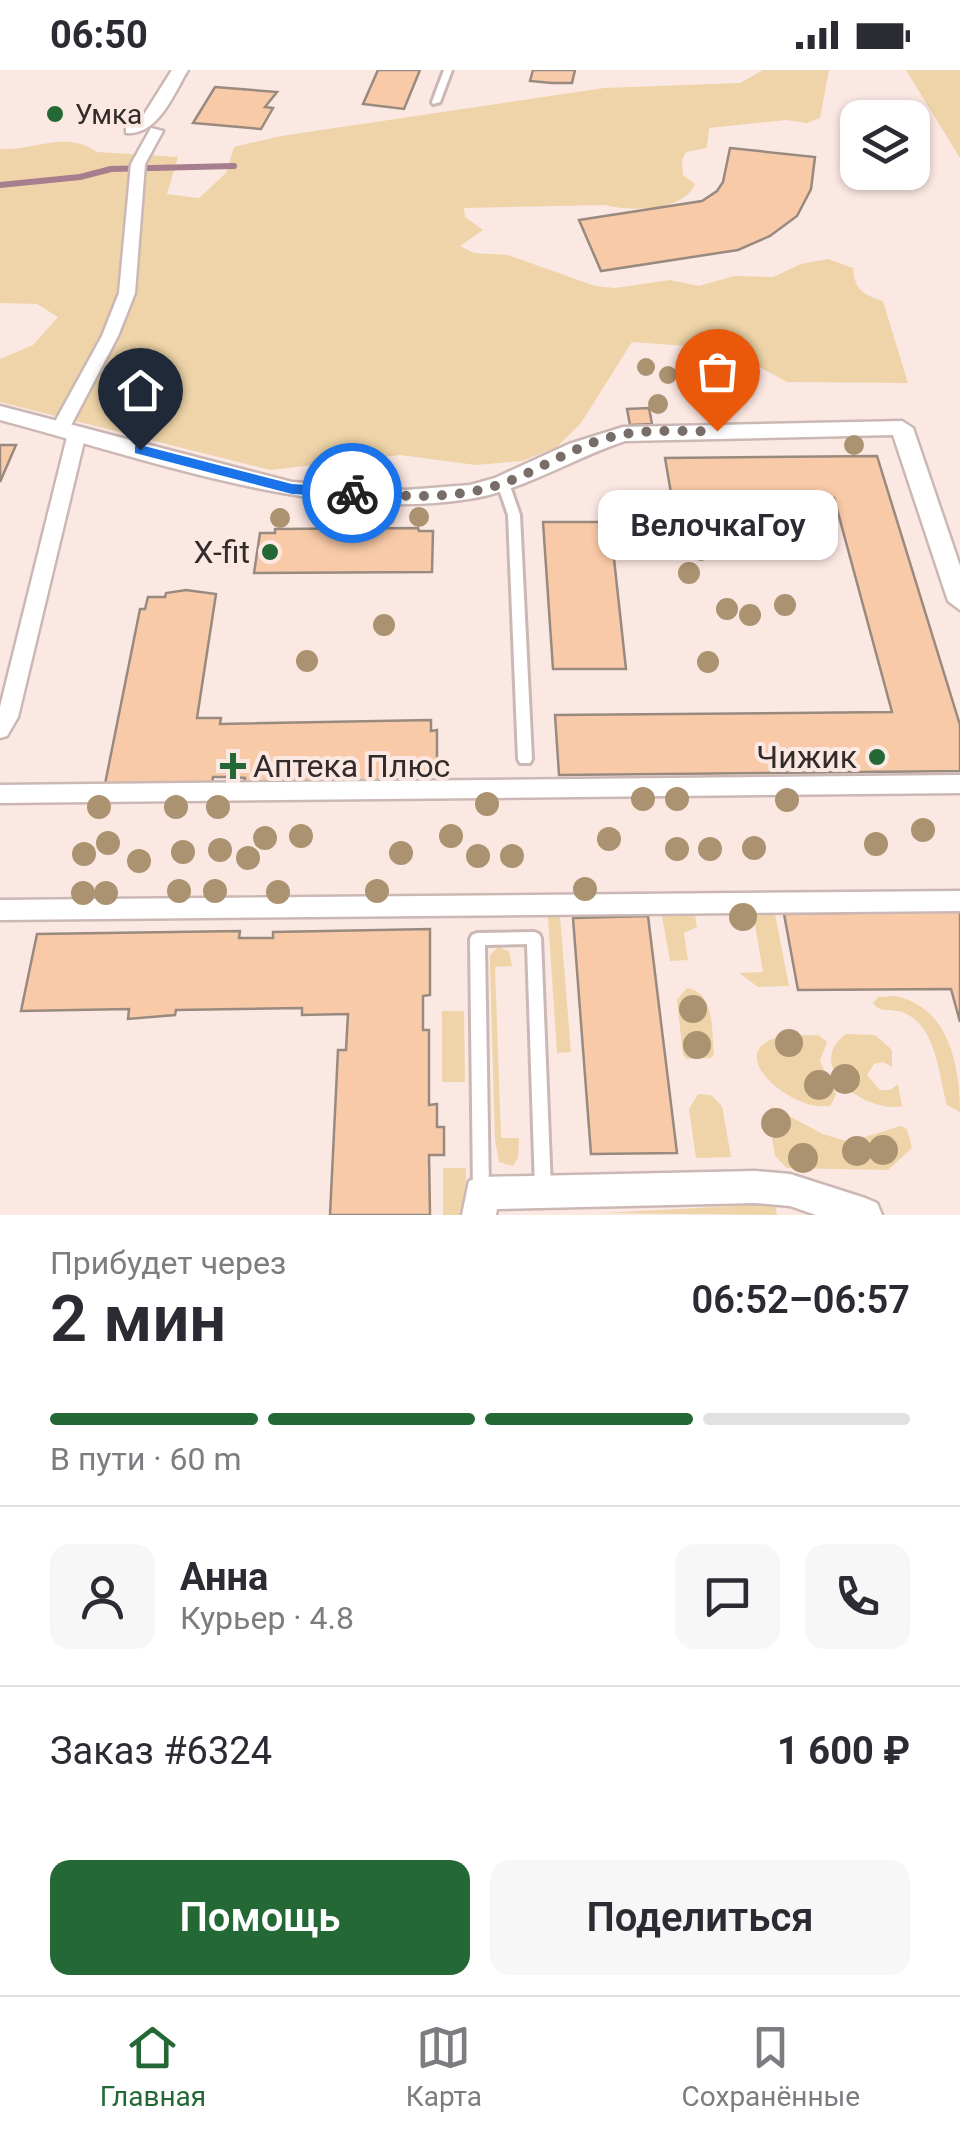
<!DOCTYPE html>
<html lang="ru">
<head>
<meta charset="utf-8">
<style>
	body { margin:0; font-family:Roboto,sans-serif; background:#f7f7f7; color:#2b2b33; height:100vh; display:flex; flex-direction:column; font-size:38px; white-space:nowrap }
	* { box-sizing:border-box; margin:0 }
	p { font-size:32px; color:#7c7c81 }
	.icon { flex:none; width:55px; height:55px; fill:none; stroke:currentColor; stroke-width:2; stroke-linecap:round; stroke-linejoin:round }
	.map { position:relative; height:1145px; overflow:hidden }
	.drawer { display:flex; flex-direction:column; background:#fff; flex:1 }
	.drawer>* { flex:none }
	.controls { position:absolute; left:840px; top:30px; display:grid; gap:20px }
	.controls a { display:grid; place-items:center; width:90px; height:90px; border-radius:20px; background:#fff; box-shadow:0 2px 8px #0004; font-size:50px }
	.pin { position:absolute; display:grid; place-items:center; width:85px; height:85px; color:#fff; margin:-102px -42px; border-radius:50% 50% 50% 0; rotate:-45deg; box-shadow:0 0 10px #0007 }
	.pin .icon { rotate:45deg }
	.courier { position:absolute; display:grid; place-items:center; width:100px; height:100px; margin:-50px; border:8px solid #1a73e8; border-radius:50%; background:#fff; color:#222; box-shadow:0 2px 12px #0007 }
	.bubble { position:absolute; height:70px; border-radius:20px; background:#fff; box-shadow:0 2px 8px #0004; font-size:32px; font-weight:600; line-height:70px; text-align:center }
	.head em { font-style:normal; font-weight:600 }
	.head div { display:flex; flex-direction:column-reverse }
	.head { display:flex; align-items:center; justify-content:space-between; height:170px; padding:0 50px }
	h1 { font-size:65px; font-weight:600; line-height:75px }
	.bar { display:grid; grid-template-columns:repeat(4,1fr); gap:15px 10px; align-content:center; height:120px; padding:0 50px }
	.bar i { height:12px; border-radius:8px; background:#e1e1e2 }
	.bar .current { background:#246935 }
	.bar p { grid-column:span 4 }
	.line { display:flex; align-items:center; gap:25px; padding:0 50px; border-top:2px solid #e1e1e2 }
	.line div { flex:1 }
	.round { display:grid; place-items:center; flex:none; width:105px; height:105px; border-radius:20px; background:#f7f7f7 }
	.action { display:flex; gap:20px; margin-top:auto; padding:20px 50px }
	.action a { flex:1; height:115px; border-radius:20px; background:#246935; color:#fff; font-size:40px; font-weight:600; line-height:115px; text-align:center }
	.action a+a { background:#f7f7f7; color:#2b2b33 }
	.status { display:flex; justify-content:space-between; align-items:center; height:70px; padding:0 50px; background:#fff; direction:ltr }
	.status svg { height:28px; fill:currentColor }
	.tab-bar { display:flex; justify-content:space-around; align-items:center; height:140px; border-top:2px solid #e1e1e2; background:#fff; font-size:28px; color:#7c7c81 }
	.tab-bar a { display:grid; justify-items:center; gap:5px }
	.tab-bar .current { color:#246935 }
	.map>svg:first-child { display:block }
	.green { fill:#eed4a8 }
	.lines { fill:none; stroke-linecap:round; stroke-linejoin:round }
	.stream { stroke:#a67e8e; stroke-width:6 }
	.building { fill:#f9caa8; stroke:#988a7f; stroke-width:2.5 }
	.service-casing { stroke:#cbb8b4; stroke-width:6 }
	.pedestrian-casing { stroke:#cbb8b4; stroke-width:5 }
	.minor-casing { stroke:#cbb8b4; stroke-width:5 }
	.service { fill:#fff; fill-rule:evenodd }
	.pedestrian { fill:#fff; fill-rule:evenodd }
	.minor { fill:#fff; fill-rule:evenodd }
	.tree { fill:#ab9271 }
	.route { fill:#1a73e8 }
	.done { stroke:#796d6a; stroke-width:10; stroke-dasharray:0 18 }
	.poi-dot { fill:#246935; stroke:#fce8e3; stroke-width:4 }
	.labels { text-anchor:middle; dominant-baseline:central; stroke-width:8; stroke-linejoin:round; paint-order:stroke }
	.far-poi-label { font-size:28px; fill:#322b29; stroke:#fce8e3; text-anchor:start }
	.poi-label { font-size:32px; fill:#322b29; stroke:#fce8e3; text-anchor:end }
</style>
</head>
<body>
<div class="status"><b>06:50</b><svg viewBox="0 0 49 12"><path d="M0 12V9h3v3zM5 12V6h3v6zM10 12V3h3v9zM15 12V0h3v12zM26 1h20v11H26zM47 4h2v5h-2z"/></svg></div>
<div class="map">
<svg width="960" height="1145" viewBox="0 0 960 1145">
	<rect width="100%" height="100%" fill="#fce8e3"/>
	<!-- green -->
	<g class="green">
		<path d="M763 0H829L820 48 807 53 786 50 709 58 707 78 686 82 682 90 683 105 695 114C685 141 630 142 606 135L464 138 465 147 483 160 460 176 474 183 508 185 595 216 615 218 670 210 699 216 734 206 773 207 801 194 828 189 853 198C855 220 862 224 883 231L908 313 787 312 726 279 632 272 581 353 557 377 522 391 476 395 400 385 270 400 0 332V289L33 275 58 247 37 234 0 233V79C34 81 65 60 97 82L178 87 167 124 199 128 226 103 234 77 281 66 604 18 740 13Z"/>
		<path d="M906 0H960V88Z"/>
		<path d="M775 844 789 916 758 917 739 903 763 902 755 855H731L729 845Z"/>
		<path d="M695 845 697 857 684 863 688 890 670 891 662 846Z"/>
		<path d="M548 847H560L571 982 557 983Z"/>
		<path d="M498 877 509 881 512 896 495 897 501 1068H519L518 1088 513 1096 499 1092 495 1070 490 896V885Z"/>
		<path d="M687 918C716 923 711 960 714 984L711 988 687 989 683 985 677 930Z"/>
		<path d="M894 926C948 935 960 995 960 1042L947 1035C938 1004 937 955 902 942 889 938 881 944 873 933L878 927Z"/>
		<path d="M442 941H464L465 1012H442Z"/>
		<path d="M846 964 875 965 892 980V997L883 992 874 994 867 1005 880 1020H890L898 1014 902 1036C866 1044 802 996 846 964Z"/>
		<path d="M818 965 827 972 820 991 836 1024 831 1035C804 1046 726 992 770 970 784 963 803 966 818 965Z"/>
		<path d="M698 1024 711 1025 722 1036 731 1087 696 1088 689 1039Z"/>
		<path d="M772 1037 823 1064 849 1072 900 1056 907 1059 912 1078 888 1100 787 1098 775 1086 768 1042Z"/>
		<path d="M443 1098H466L465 1145H443Z"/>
		<path d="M775 1134 777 1145 603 1143Z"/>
	</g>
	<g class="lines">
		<!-- stream -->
		<path class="stream" d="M0 115 80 107 111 99 234 96"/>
	</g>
	<!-- building -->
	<g class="building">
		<path d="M378 0H420L404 39 363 34Z"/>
		<path d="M533 0H575L572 13H552L530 11Z"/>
		<path d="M215 17 277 22 265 37 273 38 261 59 193 53Z"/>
		<path d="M730 78 815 87 811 119 797 146 770 166 738 180 601 201 579 150 702 131 717 121 723 112Z"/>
		<path d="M649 338 652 354 630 355 627 339Z"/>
		<path d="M0 375H16L0 412Z"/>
		<path d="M877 386 960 655V701L559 705 555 645 892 642 834 428 672 429 665 388Z"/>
		<path d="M543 452H610L626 599H553Z"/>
		<path d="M418 458 419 461H433L432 502 254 503 260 463H275V459Z"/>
		<path d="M186 520 216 524 197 648H221L220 654 431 650V661L437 660V696H429L430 711 343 712V707H313L312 712 244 713 245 708 228 707H213L212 713 105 714 140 539H145L148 527H165L166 523Z"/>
		<path d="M960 841V952L951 919 798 920 784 844Z"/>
		<path d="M648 846 677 1083 591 1084 573 848Z"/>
		<path d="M430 859V925L423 926V960H429V1035L437 1034V1057H444V1085H429L430 1145H330L338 980H346L348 944 302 945V938L176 940 175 945 128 949 129 939 21 941 37 864 240 861 239 868H273V862Z"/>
	</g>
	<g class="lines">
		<defs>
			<g id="service">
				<path d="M444 0H452L440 32 433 34 432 32Z"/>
				<path d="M503 409 509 413 520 445 532 689 530 693H520L518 689 508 445 497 413Z"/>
				<path d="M534 862 539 864 541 868 551 1119 549 1125 543 1127 537 1125 535 1119 527 874 485 875 489 1121 487 1127 481 1129 475 1127 473 1121 470 869 472 865 477 863Z"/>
			</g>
			<g id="pedestrian">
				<path d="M151 58 163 61 145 94 135 223 118 266 69 359 66 363H54L51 359 102 266 119 223 131 94Z"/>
				<path d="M77 358 86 363 18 647 7 666 0 668V637L68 363Z"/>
				<path d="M960 705V723L0 733V715Z"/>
				<path d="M960 821V841L0 850V830Z"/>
			</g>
			<g id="minor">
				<path d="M172 0H188C174 23 158 66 126 63V55L143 46Z"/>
				<path d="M0 336 292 412 406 420 470 415 495 408 569 374 623 357 902 351 913 358 960 496V540L948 531 893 365 625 371C573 388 523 421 469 429 318 453 145 388 0 350Z"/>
				<path d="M755 1101 790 1104 865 1128 877 1133 882 1145H816L790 1136 755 1133 497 1139 496 1145H462L469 1111 481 1107Z"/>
			</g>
		</defs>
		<!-- service casing -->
		<use href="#service" class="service-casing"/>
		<!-- pedestrian casing -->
		<use href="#pedestrian" class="pedestrian-casing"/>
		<!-- minor casing -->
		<use href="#minor" class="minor-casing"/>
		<!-- service -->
		<use href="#service" class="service"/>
		<!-- pedestrian -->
		<use href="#pedestrian" class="pedestrian"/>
		<!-- minor -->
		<use href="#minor" class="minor"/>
	</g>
	<!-- trees -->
	<g class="tree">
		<circle cx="646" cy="297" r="9"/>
		<circle cx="668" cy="305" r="9"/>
		<circle cx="658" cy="334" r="10"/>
		<circle cx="854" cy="375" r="10"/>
		<circle cx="385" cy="447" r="10"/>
		<circle cx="419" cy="447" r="10"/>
		<circle cx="280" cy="448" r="10"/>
		<circle cx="701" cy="481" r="10"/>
		<circle cx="689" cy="503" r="11"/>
		<circle cx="785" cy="535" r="11"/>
		<circle cx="727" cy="539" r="11"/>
		<circle cx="750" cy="545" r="11"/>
		<circle cx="384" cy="555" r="11"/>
		<circle cx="307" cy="591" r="11"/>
		<circle cx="708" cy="592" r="11"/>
		<circle cx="643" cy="729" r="12"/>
		<circle cx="677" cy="729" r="12"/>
		<circle cx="787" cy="730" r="12"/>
		<circle cx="487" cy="734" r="12"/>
		<circle cx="99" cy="737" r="12"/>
		<circle cx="176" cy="737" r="12"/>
		<circle cx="218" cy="737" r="12"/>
		<circle cx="923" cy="760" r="12"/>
		<circle cx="301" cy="766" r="12"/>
		<circle cx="451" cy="766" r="12"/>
		<circle cx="265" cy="768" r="12"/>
		<circle cx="609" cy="769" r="12"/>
		<circle cx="108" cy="773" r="12"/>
		<circle cx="876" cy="774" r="12"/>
		<circle cx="754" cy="778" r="12"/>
		<circle cx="677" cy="779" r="12"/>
		<circle cx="710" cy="779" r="12"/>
		<circle cx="220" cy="780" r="12"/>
		<circle cx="183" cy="782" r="12"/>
		<circle cx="401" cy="783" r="12"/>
		<circle cx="84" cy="784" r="12"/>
		<circle cx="478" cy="786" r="12"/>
		<circle cx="512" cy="786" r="12"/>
		<circle cx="248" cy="788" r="12"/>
		<circle cx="139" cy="791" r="12"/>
		<circle cx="585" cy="819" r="12"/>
		<circle cx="179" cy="821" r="12"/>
		<circle cx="215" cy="821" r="12"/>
		<circle cx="377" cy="821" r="12"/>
		<circle cx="278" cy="822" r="12"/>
		<circle cx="83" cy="823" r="12"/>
		<circle cx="106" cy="823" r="12"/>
		<circle cx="743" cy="847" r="14"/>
		<circle cx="693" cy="939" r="14"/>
		<circle cx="789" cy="973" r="14"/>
		<circle cx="697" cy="975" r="14"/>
		<circle cx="845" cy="1009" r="15"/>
		<circle cx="819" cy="1015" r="15"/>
		<circle cx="776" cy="1053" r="15"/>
		<circle cx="883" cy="1080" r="15"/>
		<circle cx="857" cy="1081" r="15"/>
		<circle cx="803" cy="1088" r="15"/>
	</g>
	<!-- route -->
	<path class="route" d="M140 375 292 414 352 418 359 423 352 427 292 424 135 383V376Z"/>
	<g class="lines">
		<!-- done -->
		<path class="done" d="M352 423C403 426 455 431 504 413 545 398 581 371 625 364 655 359 687 362 717 361"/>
	</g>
	<!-- markers -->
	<g class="poi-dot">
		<circle cx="55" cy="44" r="10"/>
		<circle cx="270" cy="482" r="10"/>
		<circle cx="877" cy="687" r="10"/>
		<path d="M228 681h10v10h10v10h-10v10h-10v-10h-10v-10h10z"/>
	</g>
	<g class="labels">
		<!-- far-poi labels -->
		<g class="far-poi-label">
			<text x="75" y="44">Умка</text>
		</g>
		<!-- poi labels -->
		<g class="poi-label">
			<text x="250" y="482">X-fit</text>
			<text x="857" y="687">Чижик</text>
			<text x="253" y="696" text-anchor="start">Аптека Плюс</text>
		</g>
	</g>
</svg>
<div class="controls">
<a><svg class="icon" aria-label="layers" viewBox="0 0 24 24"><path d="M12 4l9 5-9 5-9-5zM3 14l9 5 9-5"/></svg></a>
</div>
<div class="pin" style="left:717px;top:361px;background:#ea580c"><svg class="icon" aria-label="bag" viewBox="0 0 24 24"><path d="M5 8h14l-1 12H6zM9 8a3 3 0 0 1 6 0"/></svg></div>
<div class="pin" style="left:140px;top:380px;background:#1f2937"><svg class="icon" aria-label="home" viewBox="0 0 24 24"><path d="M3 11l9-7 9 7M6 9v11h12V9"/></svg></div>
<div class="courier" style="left:352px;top:423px"><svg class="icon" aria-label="bike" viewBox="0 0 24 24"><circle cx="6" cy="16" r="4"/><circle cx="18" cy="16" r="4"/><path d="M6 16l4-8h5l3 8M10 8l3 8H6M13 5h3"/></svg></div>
<div class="bubble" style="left:598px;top:420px;width:240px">ВелочкаГоу</div>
</div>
<section class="drawer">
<div class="head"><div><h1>2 мин</h1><p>Прибудет через</p></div><em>06:52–06:57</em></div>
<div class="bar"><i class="current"></i><i class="current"></i><i class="current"></i><i></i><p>В пути · 60 m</p></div>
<div class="line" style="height:180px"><a class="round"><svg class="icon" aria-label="person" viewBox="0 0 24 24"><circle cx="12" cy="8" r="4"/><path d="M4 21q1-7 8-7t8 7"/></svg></a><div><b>Анна</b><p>Курьер · 4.8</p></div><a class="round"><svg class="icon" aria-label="chat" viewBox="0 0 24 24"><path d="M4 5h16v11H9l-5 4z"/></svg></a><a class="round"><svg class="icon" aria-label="phone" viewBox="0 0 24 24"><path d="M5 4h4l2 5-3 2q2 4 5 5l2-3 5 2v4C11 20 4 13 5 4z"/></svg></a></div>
<div class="line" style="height:130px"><div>Заказ #6324</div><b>1 600 ₽</b></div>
<div class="action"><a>Помощь</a><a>Поделиться</a></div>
</section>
<nav class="tab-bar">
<a class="current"><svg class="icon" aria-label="home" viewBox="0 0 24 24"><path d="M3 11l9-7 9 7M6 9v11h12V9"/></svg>Главная</a>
<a><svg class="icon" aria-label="map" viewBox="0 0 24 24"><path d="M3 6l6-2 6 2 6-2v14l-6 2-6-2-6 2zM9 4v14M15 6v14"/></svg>Карта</a>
<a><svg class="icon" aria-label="saved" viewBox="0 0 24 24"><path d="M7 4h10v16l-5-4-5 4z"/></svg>Сохранённые</a>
</nav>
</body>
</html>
